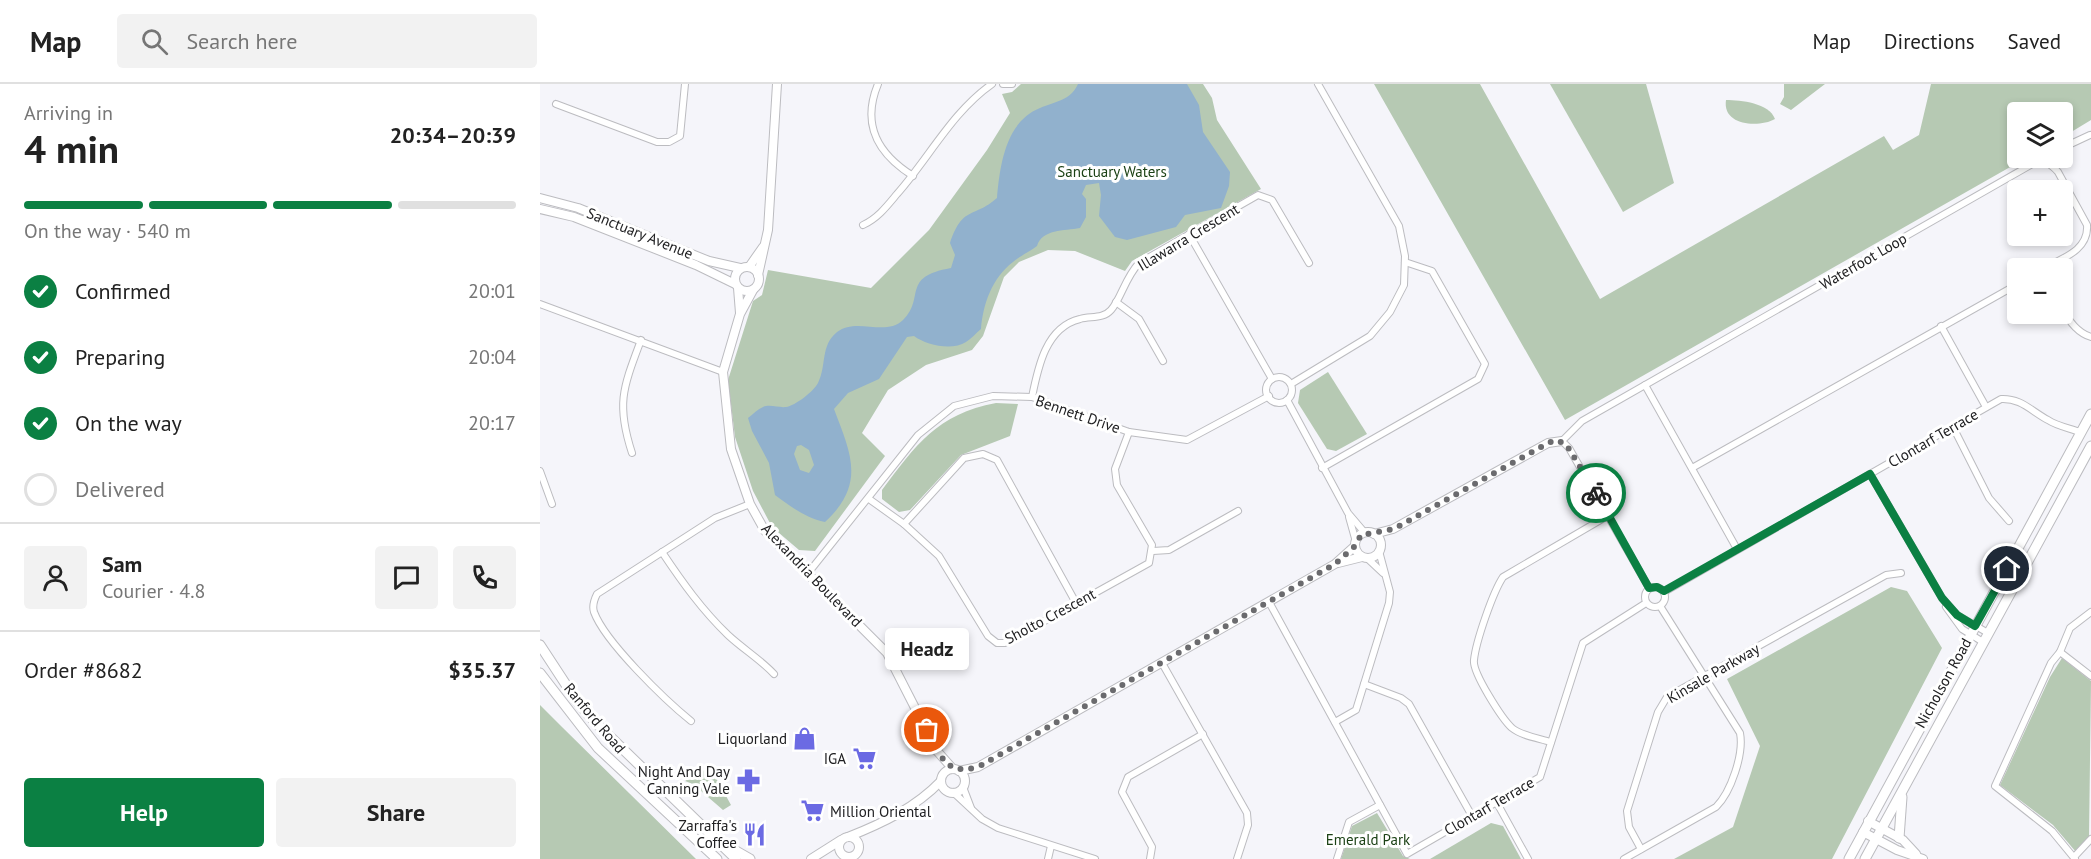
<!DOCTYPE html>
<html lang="en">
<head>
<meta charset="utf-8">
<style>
	body { margin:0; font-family:"PT Sans",sans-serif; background:#f2f2f2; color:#222; height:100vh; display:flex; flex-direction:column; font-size:22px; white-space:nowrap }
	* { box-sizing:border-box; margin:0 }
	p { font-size:20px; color:#767676 }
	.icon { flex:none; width:33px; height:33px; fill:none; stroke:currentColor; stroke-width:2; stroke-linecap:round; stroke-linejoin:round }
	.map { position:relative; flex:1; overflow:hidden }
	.drawer { display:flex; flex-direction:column; background:#fff; width:540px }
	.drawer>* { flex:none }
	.fabs { position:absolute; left:1467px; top:18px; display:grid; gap:12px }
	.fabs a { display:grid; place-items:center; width:66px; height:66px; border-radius:6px; background:#fff; box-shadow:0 3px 9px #0003; font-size:30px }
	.pin { position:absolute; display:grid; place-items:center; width:51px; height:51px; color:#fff; margin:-26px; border:3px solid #fff; border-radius:50%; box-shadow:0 2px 6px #0007 }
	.courier { position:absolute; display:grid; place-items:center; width:60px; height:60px; margin:-30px; border:4px solid #0b8043; border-radius:50%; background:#fff; color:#222; box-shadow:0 2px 8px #0007 }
	.bubble { position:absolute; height:42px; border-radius:6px; background:#fff; box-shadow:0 3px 9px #0003; font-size:20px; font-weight:600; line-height:42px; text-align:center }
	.head em { font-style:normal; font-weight:600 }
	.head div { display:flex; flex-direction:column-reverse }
	.head { display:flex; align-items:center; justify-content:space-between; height:102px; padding:0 24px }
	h1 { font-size:39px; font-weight:600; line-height:45px }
	.bar { display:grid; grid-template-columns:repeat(4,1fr); gap:9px 6px; align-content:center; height:72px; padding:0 24px }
	.bar i { height:8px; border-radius:4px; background:#e0e0e0 }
	.bar .active { background:#0b8043 }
	.bar p { grid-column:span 4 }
	.line { display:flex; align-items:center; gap:15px; padding:0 24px; border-top:2px solid #e0e0e0 }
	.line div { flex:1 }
	.round { display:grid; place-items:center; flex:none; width:63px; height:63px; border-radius:6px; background:#f2f2f2 }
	ol { padding:0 24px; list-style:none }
	li { display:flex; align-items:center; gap:18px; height:66px }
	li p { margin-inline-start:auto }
	li .icon { padding:6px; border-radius:50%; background:#0b8043; color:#fff; stroke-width:4 }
	li:last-child { color:#767676 }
	li i { width:33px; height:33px; border:3px solid #e0e0e0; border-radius:50% }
	.cta { display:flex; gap:12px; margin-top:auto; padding:12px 24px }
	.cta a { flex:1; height:69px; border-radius:6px; background:#0b8043; color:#fff; font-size:24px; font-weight:600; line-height:69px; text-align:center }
	.cta a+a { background:#f2f2f2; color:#222 }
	header { display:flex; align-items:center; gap:36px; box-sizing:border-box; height:84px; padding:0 30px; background:#fff; border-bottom:2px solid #e0e0e0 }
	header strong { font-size:28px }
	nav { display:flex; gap:33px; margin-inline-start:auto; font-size:21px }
	.search { width:420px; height:54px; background:#f2f2f2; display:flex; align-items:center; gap:15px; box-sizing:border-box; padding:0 21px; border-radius:6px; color:#767676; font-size:22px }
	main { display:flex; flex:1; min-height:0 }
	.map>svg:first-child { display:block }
	.green { fill:#b6c9b3 }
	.water { fill:#91b1cd; fill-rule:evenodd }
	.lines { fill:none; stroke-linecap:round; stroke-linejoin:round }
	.street-casing { stroke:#bcbcc0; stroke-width:8 }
	.secondary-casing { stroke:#bcbcc0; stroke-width:10 }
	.primary-casing { stroke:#bcbcc0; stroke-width:11 }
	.street { stroke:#fff; stroke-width:6 }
	.secondary { stroke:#fff; stroke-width:8 }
	.primary { stroke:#fff; stroke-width:9 }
	.done { stroke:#6b6b6e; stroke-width:6; stroke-dasharray:0 10.8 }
	.route { stroke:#0b8043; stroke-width:8 }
	.labels { text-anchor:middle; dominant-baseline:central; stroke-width:6; stroke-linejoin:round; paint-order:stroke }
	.park-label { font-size:15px; fill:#1b4115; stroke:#fff }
	.street-label { font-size:15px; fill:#212123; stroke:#fff }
	.poi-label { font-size:15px; fill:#212123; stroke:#fff; text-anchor:end }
</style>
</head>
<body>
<header>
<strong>Map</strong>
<div class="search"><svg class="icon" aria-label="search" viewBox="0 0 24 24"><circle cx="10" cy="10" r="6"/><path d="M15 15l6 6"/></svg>Search here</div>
<nav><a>Map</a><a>Directions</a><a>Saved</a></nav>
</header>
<main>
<section class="drawer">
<div class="head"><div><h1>4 min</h1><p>Arriving in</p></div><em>20:34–20:39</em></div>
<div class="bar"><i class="active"></i><i class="active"></i><i class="active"></i><i></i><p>On the way · 540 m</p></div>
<ol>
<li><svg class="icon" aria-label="check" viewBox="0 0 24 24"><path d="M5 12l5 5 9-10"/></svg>Confirmed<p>20:01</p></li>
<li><svg class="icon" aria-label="check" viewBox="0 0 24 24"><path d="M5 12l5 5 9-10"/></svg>Preparing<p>20:04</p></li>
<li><svg class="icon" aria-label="check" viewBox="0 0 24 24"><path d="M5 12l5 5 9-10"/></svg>On the way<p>20:17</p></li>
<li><i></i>Delivered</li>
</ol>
<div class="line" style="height:108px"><a class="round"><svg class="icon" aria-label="person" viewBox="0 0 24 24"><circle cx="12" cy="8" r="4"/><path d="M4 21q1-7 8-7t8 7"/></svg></a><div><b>Sam</b><p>Courier · 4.8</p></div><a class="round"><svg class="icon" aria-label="chat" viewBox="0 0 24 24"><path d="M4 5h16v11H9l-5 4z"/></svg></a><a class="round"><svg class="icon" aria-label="phone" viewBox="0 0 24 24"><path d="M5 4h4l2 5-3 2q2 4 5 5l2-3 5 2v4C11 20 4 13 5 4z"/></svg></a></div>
<div class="line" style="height:78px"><div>Order #8682</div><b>$35.37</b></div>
<div class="cta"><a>Help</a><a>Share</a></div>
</section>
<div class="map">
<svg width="1551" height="775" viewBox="0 0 1551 775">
	<rect width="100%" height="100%" fill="#f5f5fa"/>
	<!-- green -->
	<g class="green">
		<path d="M481 0H663L672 14 677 36 721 105 592 177 585 187 535 167 508 166 479 178 464 193 443 252 432 266 386 281 348 306 322 349 345 372 275 467 259 466 232 443 213 407 195 353 188 296 213 217 222 211 228 186 331 204 389 146 447 66 470 29 462 10 472 8Z"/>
		<path d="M834 0H940L1060 215 1344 52 1353 66 1379 51 1391 0H1551V36L1523 53 1522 28H1478V74H1486L1025 336Z"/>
		<path d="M1010 0H1106L1134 99 1083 128Z"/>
		<path d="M1244 0H1285L1251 26 1240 20 1244 13Z"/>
		<path d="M1186 16C1201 16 1229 19 1235 35 1219 44 1182 42 1186 16Z"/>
		<path d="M788 288 827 350 796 367 787 365 758 319 760 306Z"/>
		<path d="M456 319 478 320 470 352 421 371 370 426 359 428 342 415V406C376 361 397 330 456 319Z"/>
		<path d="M1351 503 1367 507 1402 564 1292 775H1134L1193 743 1220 662 1187 595Z"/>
		<path d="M1522 574 1551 597 1549 755 1536 768 1513 741 1460 701 1510 593Z"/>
		<path d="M0 621 22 643 156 775H0Z"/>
		<path d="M170 683 191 721 183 726 153 700 145 697Z"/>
		<path d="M837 729 863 772 870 775H801L812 742Z"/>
		<path d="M951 739 963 742 981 775H890Z"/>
	</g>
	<!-- water -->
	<path class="water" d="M538 0H647L659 21 663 48 690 88 689 102 681 124 645 131 636 143 587 156 575 153 559 132 561 111 559 99 546 101 542 110 546 115V133L540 144C524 147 502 145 497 162 489 168 480 172 473 178 452 194 443 220 441 245 436 249 431 255 426 258 412 267 386 261 374 252L367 253 339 295 308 309 294 325C311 370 326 400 285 438 266 434 251 423 235 411L229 379 212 347 208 334C213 330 218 325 223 323 230 320 239 324 246 323 255 322 274 307 278 299 287 281 280 262 297 248 317 233 345 253 363 236 386 214 360 193 411 184L415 171 410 159C423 121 433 135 457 114 460 82 465 38 500 24 516 17 530 17 538 0ZM261 361 269 366 274 381 269 389 260 386 254 370 257 362Z"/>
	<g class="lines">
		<defs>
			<g id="street">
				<path d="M338 0C321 41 338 70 373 92"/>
				<path d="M463 0H472"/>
				<path d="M16 20 117 58H129L140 52 145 0"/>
				<path d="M1522 64 1550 51"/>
				<path d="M323 141C338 134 347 122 357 110 389 74 412 28 452 0"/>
				<path d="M649 150 732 295"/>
				<path d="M576 218 599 235 623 277"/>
				<path d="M0 220 183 288"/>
				<path d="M1522 223C1528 236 1538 249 1551 253"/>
				<path d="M1401 242 1446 323"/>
				<circle cx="739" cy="306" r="13"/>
				<path d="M751 300 830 252 850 228 864 201 865 172 859 142 778 0"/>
				<path d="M1105 301 1197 465"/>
				<path d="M492 313C498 283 506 243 540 235 551 232 563 235 571 226 581 215 585 194 599 179L718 111 732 116 769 179"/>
				<path d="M747 316 808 429 825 449"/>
				<path d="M1413 343 1449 414 1469 437"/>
				<path d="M92 369C76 320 83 304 101 256"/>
				<path d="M782 384 938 295 945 280 892 187 865 178"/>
				<path d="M1152 384 1478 200"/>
				<path d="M0 387 12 420"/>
				<path d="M1330 390 1402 514 1417 531 1448 549"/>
				<path d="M329 415 364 440 399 472 448 552 457 559H465L609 479 612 461 577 401 575 385 589 348"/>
				<path d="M809 433 816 458"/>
				<path d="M364 440 424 374 443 370 457 376 536 519"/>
				<path d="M613 467 629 466 698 427"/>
				<path d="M122 468C142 498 162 526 188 551 203 565 220 575 234 590"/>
				<path d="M827 474 843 489"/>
				<path d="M269 488 378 351 414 322 453 312 492 313 589 348 647 356 729 312"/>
				<circle cx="1115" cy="513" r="10"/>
				<path d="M1109 504 1029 364 1022 357 1042 337 1494 79C1505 77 1510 79 1518 88L1547 141C1549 166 1523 174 1504 184"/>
				<path d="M1124 508 1461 315C1481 314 1491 327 1508 336 1517 342 1529 344 1540 348"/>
				<path d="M729 518 867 770 1000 693 1043 559 1106 519"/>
				<path d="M1406 523 1422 545 1443 558"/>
				<path d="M1520 568 1551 592"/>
				<path d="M622 579 707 729 708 741 697 775"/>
				<path d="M824 600 861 614 869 620 932 732"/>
				<path d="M151 637C125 616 65 558 54 528 52 522 54 516 57 510L175 434 210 420"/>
				<path d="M795 638 816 626 849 519 850 508 839 467"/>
				<path d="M1011 658C998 654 982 652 972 644 962 635 932 588 934 576 936 557 953 508 963 493L1069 431"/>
				<path d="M423 703 431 724"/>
				<path d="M413 708 442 735 458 744 555 775"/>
				<path d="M957 719 988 775"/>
				<path d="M1101 765 1089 743 1087 727 1118 628 1127 613 1346 491 1361 489"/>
				<path d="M1534 773 1551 755"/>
				<path d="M508 775 511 762"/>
				<path d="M610 775 612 763 582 708 588 693 663 650"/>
				<path d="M797 775 809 738 840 721"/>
				<path d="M1084 775 1176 723C1191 708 1204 670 1200 649L1120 522"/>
				<path d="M1535 775 1512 747 1455 702 1511 579 1520 568 1530 544 1551 528"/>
			</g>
			<g id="secondary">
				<path d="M0 114 38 124 169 177 200 184"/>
				<path d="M0 125 34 133 156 181 195 200"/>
				<circle cx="207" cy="195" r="12"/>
				<path d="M209 183 223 163"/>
				<path d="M218 191 228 146 237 0"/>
				<path d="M198 204 200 229"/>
				<path d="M213 206 200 230 183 288 191 365 210 420 225 447 347 569 397 667 413 685"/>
				<circle cx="828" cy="461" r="13"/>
				<path d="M834 450 853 445 1008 359 1022 357"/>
				<path d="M798 479 822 473"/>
				<circle cx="413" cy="697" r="12"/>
				<path d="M419 687 438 683 795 480 815 462"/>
				<path d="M1328 737 1363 756 1376 770"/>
				<path d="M1323 748 1357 766 1383 775"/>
				<circle cx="309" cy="763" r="10"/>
				<path d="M308 753C343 739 375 724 401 697"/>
				<path d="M271 775 301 756"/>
			</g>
			<g id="primary">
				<path d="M0 561 36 616 55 638 196 775"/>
				<path d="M0 589 58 664 177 775"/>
				<path d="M1359 754 1362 713"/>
				<path d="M189 763 210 775"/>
				<path d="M1309 775 1551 330"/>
				<path d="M1325 775 1551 362"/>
			</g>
		</defs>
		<!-- street casing -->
		<use href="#street" class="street-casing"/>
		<!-- secondary casing -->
		<use href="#secondary" class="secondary-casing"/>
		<!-- primary casing -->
		<use href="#primary" class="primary-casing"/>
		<!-- street -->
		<use href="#street" class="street"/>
		<!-- secondary -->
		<use href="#secondary" class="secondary"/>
		<!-- primary -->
		<use href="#primary" class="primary"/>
	</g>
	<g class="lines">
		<!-- done -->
		<path class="done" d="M387 646C401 672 405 692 438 683L795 480 815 462 821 451 854 445 1008 359 1016 356 1026 360 1056 409"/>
		<!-- route -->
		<path class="route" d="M1056 409 1109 504 1117 503 1124 507 1330 390 1402 514 1417 531 1435 542 1467 485"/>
	</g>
	<!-- icons -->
	<defs>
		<symbol id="shop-bare" viewBox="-9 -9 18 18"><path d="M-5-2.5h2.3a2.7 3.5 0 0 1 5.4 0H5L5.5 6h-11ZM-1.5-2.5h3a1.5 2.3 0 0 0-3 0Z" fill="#6b6ae3" stroke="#fff" stroke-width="2.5" paint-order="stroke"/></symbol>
		<symbol id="supermarket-bare" viewBox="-9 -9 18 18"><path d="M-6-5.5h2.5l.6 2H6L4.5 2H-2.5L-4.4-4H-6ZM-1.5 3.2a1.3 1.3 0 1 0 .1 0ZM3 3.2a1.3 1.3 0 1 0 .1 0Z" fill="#6b6ae3" stroke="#fff" stroke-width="2.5" paint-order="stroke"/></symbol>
		<symbol id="pharmacy-bare" viewBox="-9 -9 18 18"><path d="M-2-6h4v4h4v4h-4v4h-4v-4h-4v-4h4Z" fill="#6b6ae3" stroke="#fff" stroke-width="2.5" paint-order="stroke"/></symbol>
		<symbol id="restaurant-bare" viewBox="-9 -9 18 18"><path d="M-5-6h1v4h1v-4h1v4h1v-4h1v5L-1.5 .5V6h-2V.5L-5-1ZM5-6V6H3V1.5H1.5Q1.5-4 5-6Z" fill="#6b6ae3" stroke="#fff" stroke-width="2.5" paint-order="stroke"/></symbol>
	</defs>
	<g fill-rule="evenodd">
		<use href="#shop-bare" x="248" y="638" width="33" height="33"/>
		<use href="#supermarket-bare" x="308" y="658" width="33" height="33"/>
		<use href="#pharmacy-bare" x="192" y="680" width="33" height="33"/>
		<use href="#supermarket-bare" x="256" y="710" width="33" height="33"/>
		<use href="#restaurant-bare" x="198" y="734" width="33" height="33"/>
	</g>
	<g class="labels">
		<!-- park labels -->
		<g class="park-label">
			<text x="572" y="87">Sanctuary Waters</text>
			<text x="828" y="755">Emerald Park</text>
		</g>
		<!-- street labels -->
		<g class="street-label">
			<text transform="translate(100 149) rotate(22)">Sanctuary Avenue</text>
			<text transform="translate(648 153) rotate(-31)">Illawarra Crescent</text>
			<text transform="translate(1323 177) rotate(-30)">Waterfoot Loop</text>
			<text transform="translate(538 330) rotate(19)">Bennett Drive</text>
			<text transform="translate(1393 354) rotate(-30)">Clontarf Terrace</text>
			<text transform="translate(272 491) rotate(46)">Alexandria Boulevard</text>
			<text transform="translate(510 532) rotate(-28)">Sholto Crescent</text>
			<text transform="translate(1173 589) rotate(-30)">Kinsale Parkway</text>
			<text transform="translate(1403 599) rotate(-61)">Nicholson Road</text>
			<text transform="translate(55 634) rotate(50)">Ranford Road</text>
			<text transform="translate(949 722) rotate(-30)">Clontarf Terrace</text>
		</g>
		<!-- poi labels -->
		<g class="poi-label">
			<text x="247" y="654">Liquorland</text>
			<text x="306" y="674">IGA</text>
			<text x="190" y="687">Night And Day<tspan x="190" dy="17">Canning Vale</tspan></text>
			<text x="290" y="727" text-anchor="start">Million Oriental</text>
			<text x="197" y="741">Zarraffa's<tspan x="197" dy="17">Coffee</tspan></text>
		</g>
	</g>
</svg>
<div class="fabs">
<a><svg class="icon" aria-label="layers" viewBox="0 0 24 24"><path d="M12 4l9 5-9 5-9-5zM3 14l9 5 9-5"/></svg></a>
<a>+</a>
<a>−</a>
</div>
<div class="pin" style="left:387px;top:646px;background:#ea580c"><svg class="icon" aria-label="bag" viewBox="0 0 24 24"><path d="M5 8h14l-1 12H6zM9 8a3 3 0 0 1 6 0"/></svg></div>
<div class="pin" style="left:1467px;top:485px;background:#1f2937"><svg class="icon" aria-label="home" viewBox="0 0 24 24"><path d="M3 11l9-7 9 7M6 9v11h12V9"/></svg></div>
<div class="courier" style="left:1056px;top:409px"><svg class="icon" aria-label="bike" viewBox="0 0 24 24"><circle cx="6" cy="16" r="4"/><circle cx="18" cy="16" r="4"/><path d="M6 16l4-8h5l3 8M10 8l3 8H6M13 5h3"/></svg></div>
<div class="bubble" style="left:345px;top:544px;width:84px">Headz</div>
</div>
</main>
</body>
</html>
